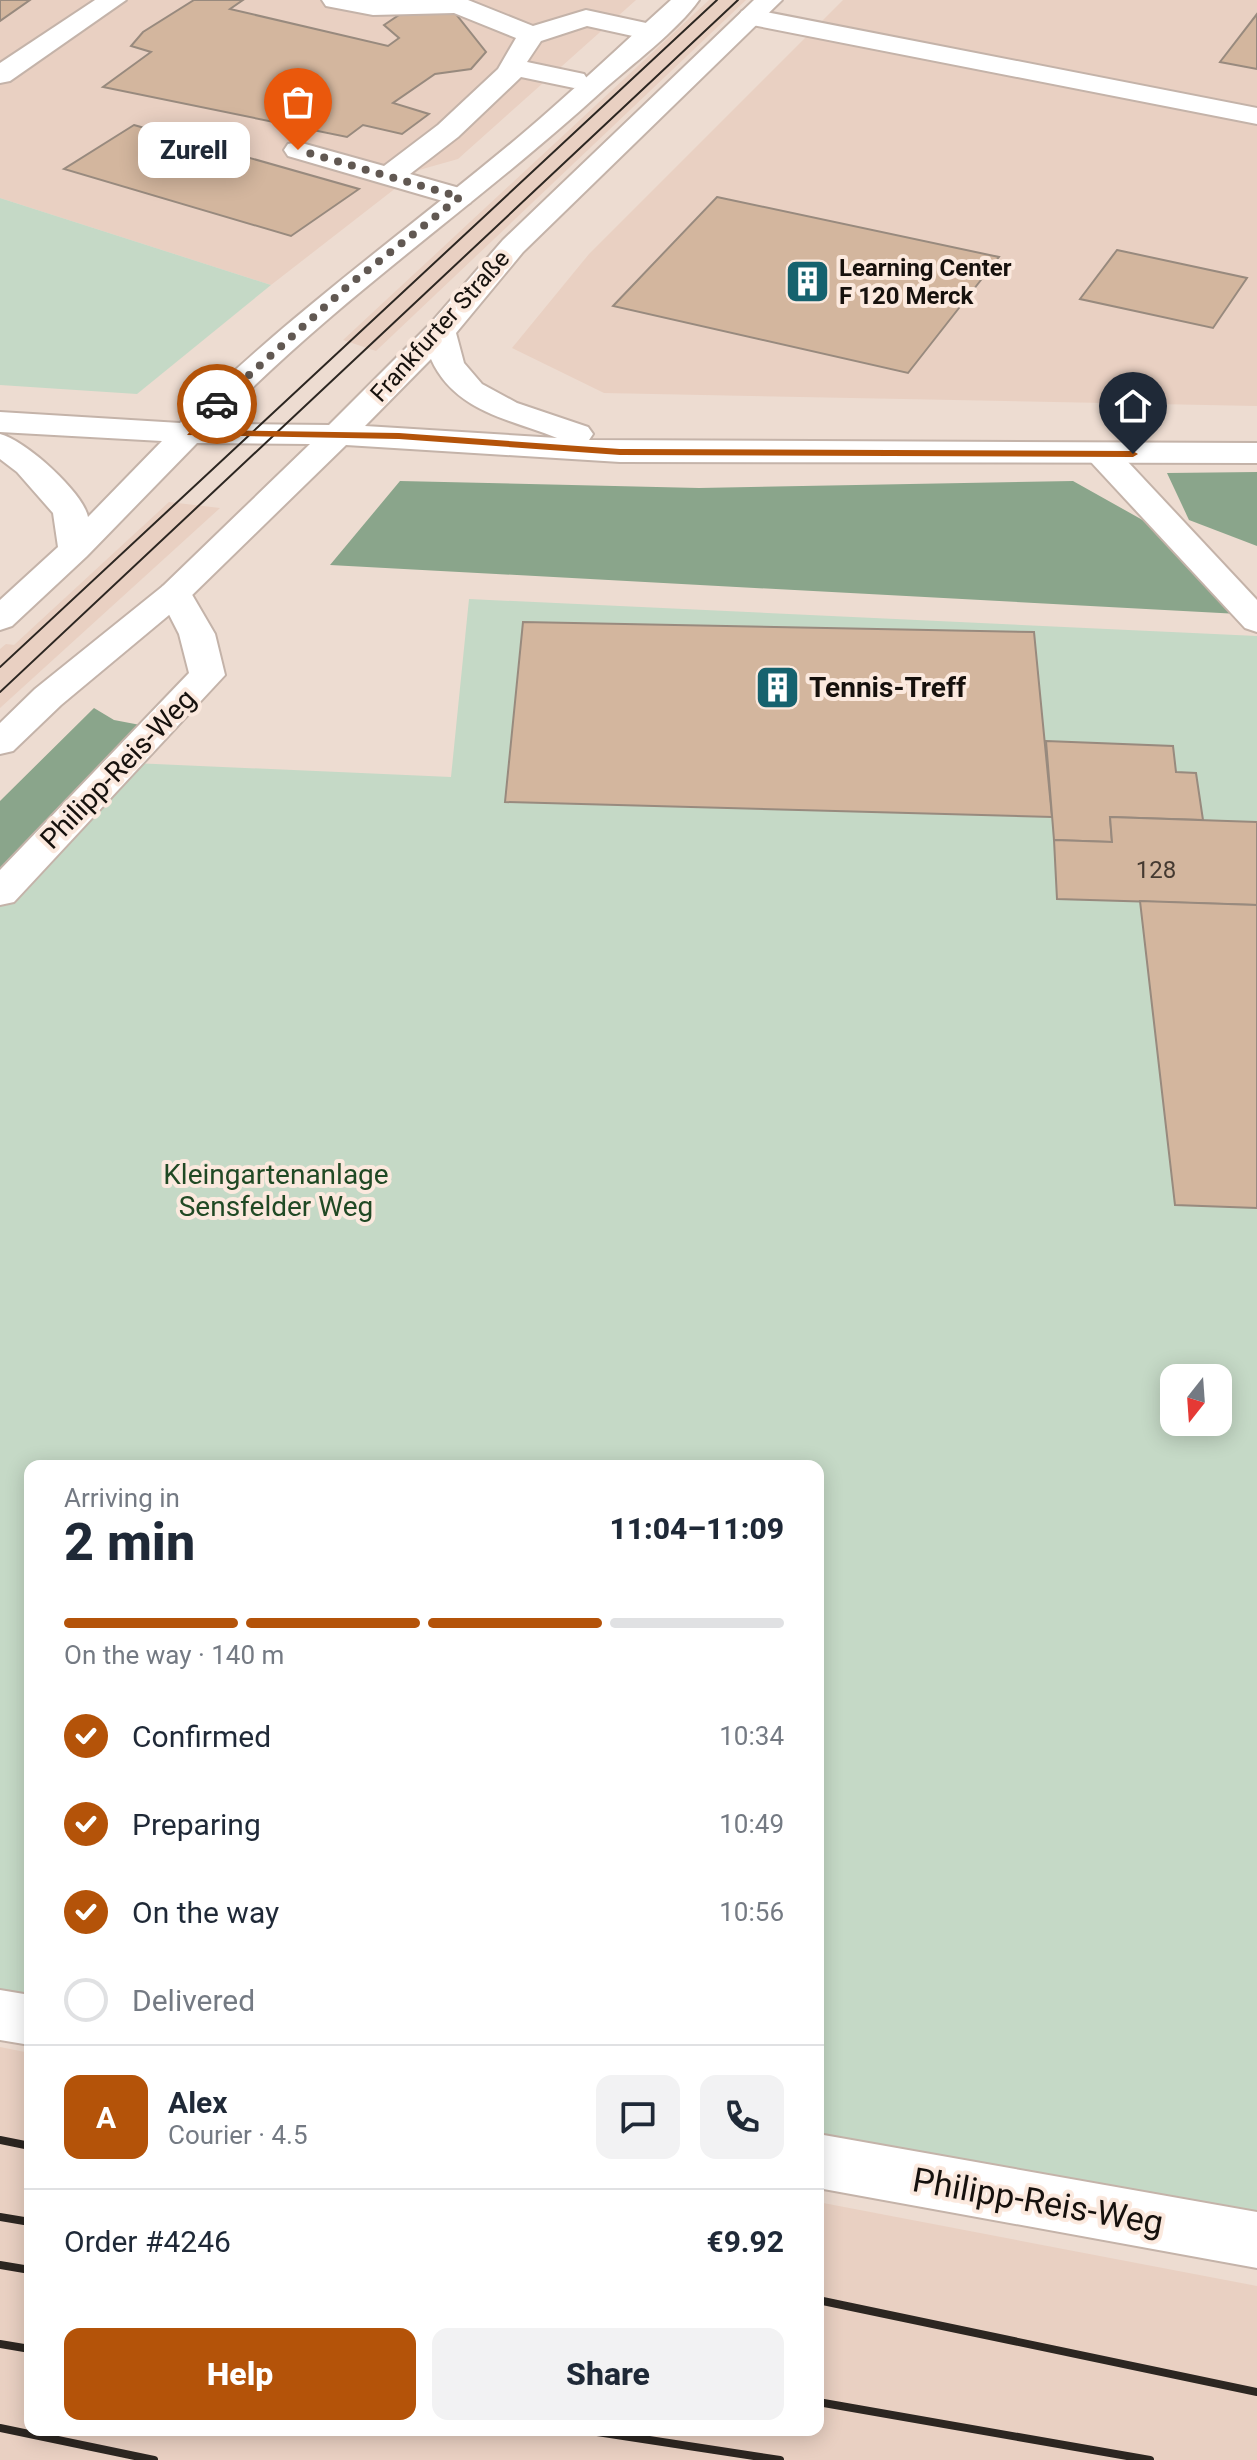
<!DOCTYPE html>
<html lang="en">
<head>
<meta charset="utf-8">
<style>
	body { margin:0; font-family:Roboto,sans-serif; background:#f2f2f3; color:#1f2937; height:100vh; display:flex; flex-direction:column; font-size:30px; white-space:nowrap }
	* { box-sizing:border-box; margin:0 }
	p { font-size:26px; color:#747a83 }
	.icon { flex:none; width:44px; height:44px; fill:none; stroke:currentColor; stroke-width:2; stroke-linecap:round; stroke-linejoin:round }
	.map { position:relative; flex:1; overflow:hidden }
	.side { position:absolute; left:24px; top:1460px; width:800px; height:976px; display:flex; flex-direction:column; background:#fff; border-radius:16px; box-shadow:0 4px 20px #0003 }
	.side>* { flex:none }
	.needle { width:52px; rotate:197deg }
	.fabs { position:absolute; left:1160px; top:1364px; display:grid; gap:16px }
	.fabs a { display:grid; place-items:center; width:72px; height:72px; border-radius:16px; background:#fff; box-shadow:0 4px 20px #0003; font-size:40px }
	.pin { position:absolute; display:grid; place-items:center; width:68px; height:68px; color:#fff; margin:-82px -34px; border-radius:50% 50% 50% 0; rotate:-45deg; box-shadow:0 0 8px #0007 }
	.pin .icon { rotate:45deg }
	.courier { position:absolute; display:grid; place-items:center; width:80px; height:80px; margin:-40px; border:6px solid #b45309; border-radius:50%; background:#fff; color:#222; box-shadow:0 2px 10px #0007 }
	.bubble { position:absolute; height:56px; border-radius:16px; background:#fff; box-shadow:0 4px 20px #0003; font-size:26px; font-weight:800; line-height:56px; text-align:center }
	.headline em { font-style:normal; font-weight:800 }
	.headline div { display:flex; flex-direction:column-reverse }
	.headline { display:flex; align-items:center; justify-content:space-between; height:136px; padding:0 40px }
	h1 { font-size:52px; font-weight:800; line-height:60px }
	.bar { display:grid; grid-template-columns:repeat(4,1fr); gap:12px 8px; align-content:center; height:96px; padding:0 40px }
	.bar i { height:10px; border-radius:6px; background:#e0e1e3 }
	.bar .active { background:#b45309 }
	.bar p { grid-column:span 4 }
	.line { display:flex; align-items:center; gap:20px; padding:0 40px; border-top:2px solid #e0e1e3 }
	.line div { flex:1 }
	.round { display:grid; place-items:center; flex:none; width:84px; height:84px; border-radius:16px; background:#f2f2f3 }
	ol { padding:0 40px; list-style:none }
	li { display:flex; align-items:center; gap:24px; height:88px }
	li p { margin-inline-start:auto }
	li .icon { padding:8px; border-radius:50%; background:#b45309; color:#fff; stroke-width:4 }
	li:last-child { color:#747a83 }
	li i { width:44px; height:44px; border:4px solid #e0e1e3; border-radius:50% }
	.primary-button { display:flex; gap:16px; margin-top:auto; padding:16px 40px }
	.primary-button a { flex:1; height:92px; border-radius:16px; background:#b45309; color:#fff; font-size:32px; font-weight:800; line-height:92px; text-align:center }
	.primary-button a+a { background:#f2f2f3; color:#1f2937 }
	.map>svg:first-child { display:block }
	.built { fill:#e9d0c2 }
	.green { fill:#c5d9c6; fill-rule:evenodd }
	.forest { fill:#8aa58b }
	.building { fill:#d3b69e; stroke:#988a7e; stroke-width:2 }
	.lines { fill:none; stroke-linecap:round; stroke-linejoin:round }
	.minor-casing { stroke:#c4b3a9; stroke-width:4 }
	.major-casing { stroke:#c4b3a9; stroke-width:4 }
	.minor { fill:#fff; fill-rule:evenodd }
	.major { fill:#fff; fill-rule:evenodd }
	.tram { stroke:#2c2621; stroke-width:2 }
	.rail { stroke:#2c2621; stroke-width:8 }
	.route { fill:#b45309 }
	.done { stroke:#615852; stroke-width:8; stroke-dasharray:0 14.4 }
	.labels { text-anchor:middle; dominant-baseline:central; stroke-width:8; stroke-linejoin:round; paint-order:stroke }
	.far-poi-label { font-size:24px; font-weight:bold; fill:#16110d; stroke:#fbe9de; text-anchor:start }
	.far-street-label { font-size:24px; fill:#16110d; stroke:#fbe9de }
	.number-label { font-size:24px; fill:#453a31 }
	.poi-label { font-size:28px; font-weight:bold; fill:#16110d; stroke:#fbe9de; text-anchor:start }
	.street-label { font-size:28px; fill:#16110d; stroke:#fbe9de }
	.park-label { font-size:28px; fill:#204924; stroke:#fbe9de }
	.near-street-label { font-size:34px; fill:#16110d; stroke:#fbe9de }
</style>
</head>
<body>
<div class="map">
<svg width="1257" height="2460" viewBox="0 0 1257 2460">
	<rect width="100%" height="100%" fill="#eddcd1"/>
	<!-- built -->
	<g class="built">
		<path d="M0 0H636L458 159 419 170 271 285 0 198Z"/>
		<path d="M709 0H746L376 351 343 340Z"/>
		<path d="M843 0H1257V406L604 393 512 348 589 254Z"/>
		<path d="M169 502 220 508 0 708V649L6 644 14 645Z"/>
		<path d="M0 2047 30 2053V2430H818V2202L1257 2286V2460H0Z"/>
	</g>
	<!-- green -->
	<g class="green">
		<path d="M0 198 271 285 137 394 0 385Z"/>
		<path d="M469 599 1257 636V2216L818 2138V1466H30V1999L0 1994V906L133 763 451 777ZM1174 1378H1218V1422H1174Z"/>
	</g>
	<!-- forest -->
	<g class="forest">
		<path d="M1257 472V546L1189 520 1167 473Z"/>
		<path d="M400 481 699 488 1073 481 1164 532 1239 614 330 565Z"/>
		<path d="M94 708 114 720 156 728 133 763 0 906V801Z"/>
	</g>
	<!-- building -->
	<g class="building">
		<path d="M0 0H30L0 21Z"/>
		<path d="M194 0H243L230 9 388 46 399 38 384 25 402 13 427 9 455 13 486 52 471 69 435 74 393 103 429 114 402 134 363 125 347 137 103 87 151 52 131 46 143 32Z"/>
		<path d="M1257 14V69L1220 62Z"/>
		<path d="M134 125 359 189 291 236 64 169Z"/>
		<path d="M717 197 999 257 908 373 613 306Z"/>
		<path d="M1117 250 1247 278 1213 328 1080 299Z"/>
		<path d="M523 622 1034 632 1052 817 505 802Z"/>
		<path d="M1046 741 1173 746 1176 772 1196 773 1203 820 1110 817 1112 842 1054 840Z"/>
		<path d="M1110 817 1257 822V905L1057 899 1054 840 1112 842Z"/>
		<path d="M1140 901 1257 905V1208L1175 1205Z"/>
	</g>
	<g class="lines">
		<defs>
			<g id="minor">
				<path d="M95 0H126L10 81 0 83V63Z"/>
				<path d="M322 0H468L533 26 586 10 660 26 664 32 660 38 651 40 587 26 541 41 527 62 584 74 588 80 584 86 574 88 521 77 458 137 410 174 470 191 474 197 470 203 460 206 288 156 284 150 288 144 298 142 384 166 438 125 498 69 516 38 454 13 373 15 326 6Z"/>
				<path d="M751 9 1257 108V124L742 23 738 17 742 11Z"/>
				<path d="M1102 444 1114 447 1257 600V632L1245 628 1090 461 1086 454 1090 447Z"/>
				<path d="M175 583 187 586 215 634 225 675 14 902 0 905V870L189 673 179 634 158 593 163 586Z"/>
				<path d="M0 1990 30 1995V2045L0 2040Z"/>
				<path d="M818 2134 1257 2212V2268L818 2188Z"/>
			</g>
			<path id="major" d="M671 0H699C678 30 630 66 602 91 476 206 334 301 216 424L329 425 429 325 503 240 754 0H782L523 252 456 333 464 363 482 384 517 403 588 427 593 434 589 440 1257 443V463L620 462 346 445 187 600 61 705 13 751 0 754V723L35 689 163 586 310 444 197 443 87 556 12 626 0 630V600L58 547 53 513 17 472 0 459V434C25 440 83 492 88 517L162 441 0 432V412L180 423C286 316 407 231 521 135 572 92 621 45 671 0ZM431 359C454 411 509 419 557 438L365 426Z"/>
		</defs>
		<!-- minor casing -->
		<use href="#minor" class="minor-casing"/>
		<!-- major casing -->
		<use href="#major" class="major-casing"/>
		<!-- minor -->
		<use href="#minor" class="minor"/>
		<!-- major -->
		<use href="#major" class="major"/>
		<!-- tram -->
		<g class="tram">
			<path d="M0 667 717 0"/>
			<path d="M0 692 738 0"/>
		</g>
		<!-- rail -->
		<g class="rail">
			<path d="M0 2140 30 2146"/>
			<path d="M0 2217 30 2222"/>
			<path d="M0 2265 30 2270"/>
			<path d="M818 2300 1257 2392"/>
			<path d="M0 2344 30 2349"/>
			<path d="M818 2402 1150 2460"/>
			<path d="M0 2428 154 2460"/>
			<path d="M584 2430 780 2460"/>
		</g>
	</g>
	<!-- route -->
	<path class="route" d="M217 401 221 404 198 430 399 433 620 449 1133 451 1138 454 1133 457 620 455 399 439 187 435Z"/>
	<g class="lines">
		<!-- done -->
		<path class="done" d="M217 404 349 285 460 197 298 150"/>
	</g>
	<!-- icons -->
	<defs>
		<symbol id="building-square" viewBox="-11 -11 22 22"><rect x="-9" y="-9" width="18" height="18" rx="4" fill="#16626e" stroke="#fbe9de"/><path d="M-4-6H4V6H1V3H-1V6H-4ZM-2.5-4.3h1.7v1.8h-1.7ZM.8-4.3h1.7v1.8H.8ZM-2.5-1h1.7V.8h-1.7ZM.8-1h1.7V.8H.8Z" fill="#fff"/></symbol>
	</defs>
	<g fill-rule="evenodd">
		<use href="#building-square" x="782" y="256" width="51" height="51"/>
		<use href="#building-square" x="752" y="662" width="51" height="51"/>
	</g>
	<g class="labels">
		<!-- far-poi labels -->
		<g class="far-poi-label">
			<text x="839" y="268">Learning Center<tspan x="839" dy="28">F 120 Merck</tspan></text>
		</g>
		<!-- far-street labels -->
		<g class="far-street-label">
			<text transform="translate(440 326) rotate(-48)">Frankfurter Straße</text>
		</g>
		<!-- number labels -->
		<g class="number-label">
			<text x="1156" y="870">128</text>
		</g>
		<!-- poi labels -->
		<g class="poi-label">
			<text x="809" y="687">Tennis-Treff</text>
		</g>
		<!-- street labels -->
		<g class="street-label">
			<text transform="translate(118 769) rotate(-46)">Philipp-Reis-Weg</text>
		</g>
		<!-- park labels -->
		<g class="park-label">
			<text x="276" y="1174">Kleingartenanlage<tspan x="276" dy="32">Sensfelder Weg</tspan></text>
		</g>
		<!-- near-street labels -->
		<g class="near-street-label">
			<text transform="translate(1038 2201) rotate(10)">Philipp-Reis-Weg</text>
		</g>
	</g>
</svg>
<div class="fabs">
<a><svg class="needle" viewBox="-14 -14 28 28"><path d="M0-13l5 13h-10z" fill="#e53935"/><path d="M0 13l5-13h-10z" fill="#747a83"/></svg></a>
</div>
<div class="pin" style="left:298px;top:150px;background:#ea580c"><svg class="icon" aria-label="bag" viewBox="0 0 24 24"><path d="M5 8h14l-1 12H6zM9 8a3 3 0 0 1 6 0"/></svg></div>
<div class="pin" style="left:1133px;top:454px;background:#1f2937"><svg class="icon" aria-label="home" viewBox="0 0 24 24"><path d="M3 11l9-7 9 7M6 9v11h12V9"/></svg></div>
<div class="courier" style="left:217px;top:404px"><svg class="icon" aria-label="car" viewBox="0 0 24 24"><path d="M5 17H2v-5l4-1 3-4h7l3 4 3 1v5h-3M9 17h6M6 11h13"/><circle cx="7" cy="17" r="2"/><circle cx="17" cy="17" r="2"/></svg></div>
<div class="bubble" style="left:138px;top:122px;width:112px">Zurell</div>
<section class="side">
<div class="headline"><div><h1>2 min</h1><p>Arriving in</p></div><em>11:04–11:09</em></div>
<div class="bar"><i class="active"></i><i class="active"></i><i class="active"></i><i></i><p>On the way · 140 m</p></div>
<ol>
<li><svg class="icon" aria-label="check" viewBox="0 0 24 24"><path d="M5 12l5 5 9-10"/></svg>Confirmed<p>10:34</p></li>
<li><svg class="icon" aria-label="check" viewBox="0 0 24 24"><path d="M5 12l5 5 9-10"/></svg>Preparing<p>10:49</p></li>
<li><svg class="icon" aria-label="check" viewBox="0 0 24 24"><path d="M5 12l5 5 9-10"/></svg>On the way<p>10:56</p></li>
<li><i></i>Delivered</li>
</ol>
<div class="line" style="height:144px"><b class="round" style="background:#b45309;color:#fff">A</b><div><b>Alex</b><p>Courier · 4.5</p></div><a class="round"><svg class="icon" aria-label="chat" viewBox="0 0 24 24"><path d="M4 5h16v11H9l-5 4z"/></svg></a><a class="round"><svg class="icon" aria-label="phone" viewBox="0 0 24 24"><path d="M5 4h4l2 5-3 2q2 4 5 5l2-3 5 2v4C11 20 4 13 5 4z"/></svg></a></div>
<div class="line" style="height:104px"><div>Order #4246</div><b>€9.92</b></div>
<div class="primary-button"><a>Help</a><a>Share</a></div>
</section>
</div>
</body>
</html>
